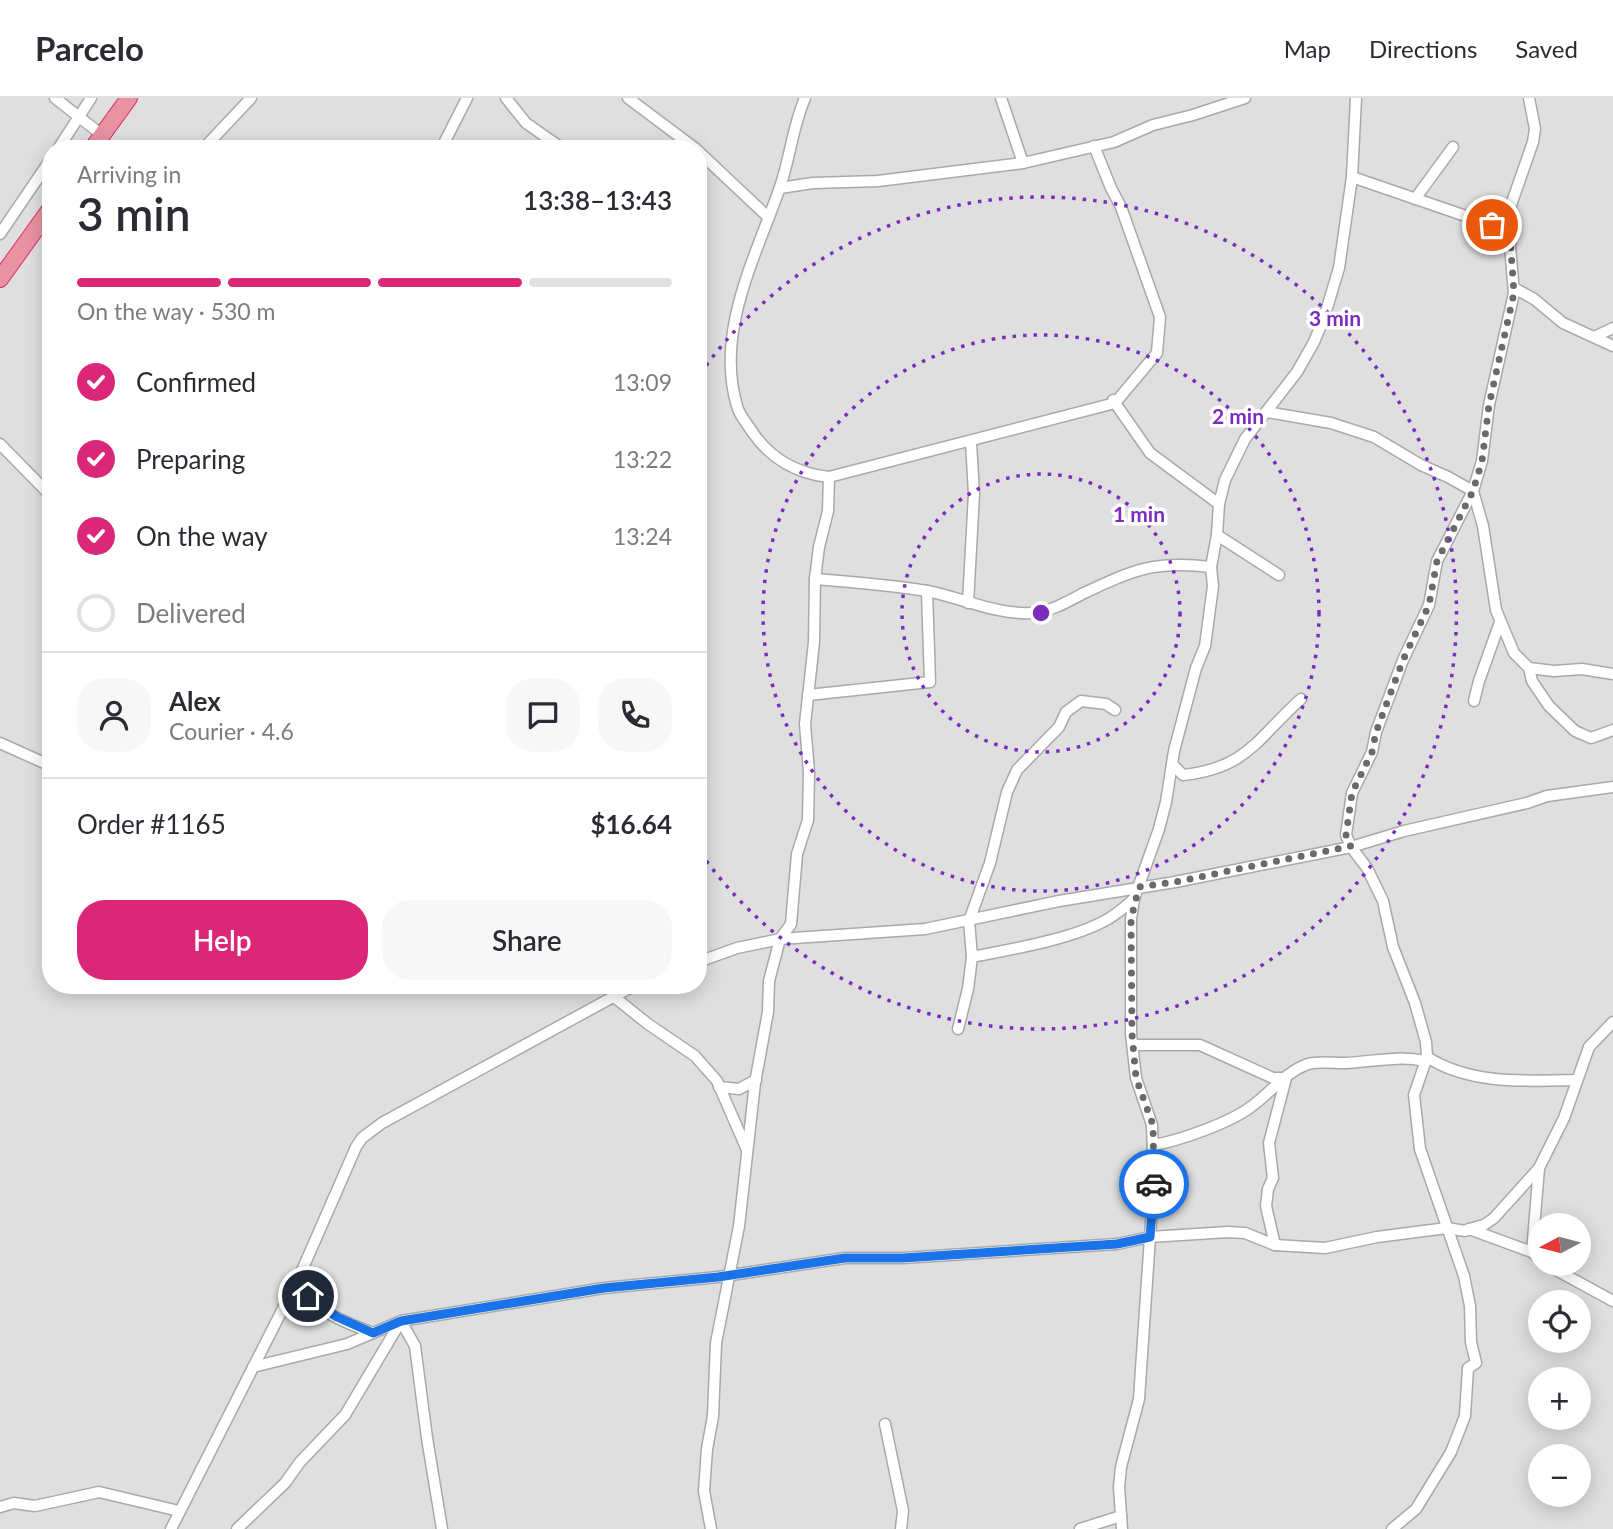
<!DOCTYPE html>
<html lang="en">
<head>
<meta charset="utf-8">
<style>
	body { margin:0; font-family:Lato,sans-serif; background:#f7f7f7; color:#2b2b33; height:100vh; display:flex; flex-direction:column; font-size:26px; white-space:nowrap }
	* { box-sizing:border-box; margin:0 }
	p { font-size:23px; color:#7c7c81 }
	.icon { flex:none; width:38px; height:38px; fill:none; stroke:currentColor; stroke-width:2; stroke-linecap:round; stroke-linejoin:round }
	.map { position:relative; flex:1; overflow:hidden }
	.panel { position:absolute; left:42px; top:42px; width:665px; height:854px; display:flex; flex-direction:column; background:#fff; border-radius:28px; box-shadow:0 4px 18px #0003 }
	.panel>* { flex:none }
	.needle { width:46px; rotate:263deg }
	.fabs { position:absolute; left:1528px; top:1115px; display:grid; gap:14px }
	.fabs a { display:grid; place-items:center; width:63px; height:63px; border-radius:50%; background:#fff; box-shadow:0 4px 18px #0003; font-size:35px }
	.pin { position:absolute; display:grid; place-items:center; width:60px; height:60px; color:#fff; margin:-30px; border:4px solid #fff; border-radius:50%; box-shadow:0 2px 7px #0007 }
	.courier { position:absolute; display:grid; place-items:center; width:70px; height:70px; margin:-35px; border:5px solid #1a73e8; border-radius:50%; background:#fff; color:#222; box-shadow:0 2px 9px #0007 }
	.overview em { font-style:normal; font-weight:600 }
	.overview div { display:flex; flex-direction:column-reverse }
	.overview { display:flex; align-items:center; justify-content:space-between; height:119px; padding:0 35px }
	h1 { font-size:46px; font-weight:600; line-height:52px }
	.bar { display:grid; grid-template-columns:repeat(4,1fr); gap:10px 7px; align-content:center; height:84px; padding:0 35px }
	.bar i { height:9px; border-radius:5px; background:#e1e1e2 }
	.bar .current { background:#db2777 }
	.bar p { grid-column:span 4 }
	.line { display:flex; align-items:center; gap:18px; padding:0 35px; border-top:2px solid #e1e1e2 }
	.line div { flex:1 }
	.round { display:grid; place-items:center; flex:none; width:74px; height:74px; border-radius:28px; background:#f7f7f7 }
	ol { padding:0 35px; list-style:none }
	li { display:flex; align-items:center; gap:21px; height:77px }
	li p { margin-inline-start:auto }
	li .icon { padding:7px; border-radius:50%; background:#db2777; color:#fff; stroke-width:4 }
	li:last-child { color:#7c7c81 }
	li i { width:38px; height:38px; border:4px solid #e1e1e2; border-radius:50% }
	.cta { display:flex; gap:14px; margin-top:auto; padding:14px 35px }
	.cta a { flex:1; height:80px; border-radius:28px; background:#db2777; color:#fff; font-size:28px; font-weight:600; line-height:80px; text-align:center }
	.cta a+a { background:#f7f7f7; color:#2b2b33 }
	header { display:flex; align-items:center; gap:42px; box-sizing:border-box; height:98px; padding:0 35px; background:#fff; border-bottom:2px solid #e1e1e2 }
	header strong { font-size:33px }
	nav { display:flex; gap:38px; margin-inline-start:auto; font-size:24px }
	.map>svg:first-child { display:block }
	.residential { fill:#e0dfdf; fill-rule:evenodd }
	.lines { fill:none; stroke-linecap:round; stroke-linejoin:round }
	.minor-casing { stroke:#a9a9a9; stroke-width:13 }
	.highway-casing { stroke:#dc2a67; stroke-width:18 }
	.minor { stroke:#fff; stroke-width:10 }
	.highway { stroke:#e892a2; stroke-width:16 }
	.done { stroke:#6b6a68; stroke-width:7; stroke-dasharray:0 12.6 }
	.route { stroke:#1a73e8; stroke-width:9 }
	.ring { fill:none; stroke:#7b2cbf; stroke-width:3.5; stroke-dasharray:3.5 7 }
	.centre { fill:#7b2cbf; stroke:#fff; stroke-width:3.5 }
	.ring-label { font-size:21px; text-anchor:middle; font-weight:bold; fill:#7b2cbf; stroke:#fff; stroke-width:7; stroke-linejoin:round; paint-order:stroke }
</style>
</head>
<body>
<header>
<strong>Parcelo</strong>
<nav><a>Map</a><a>Directions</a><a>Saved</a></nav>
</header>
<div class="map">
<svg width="1613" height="1431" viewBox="0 0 1613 1431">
	<rect width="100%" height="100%" fill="#f2efe9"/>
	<!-- residential -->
	<path class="residential" d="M0 0H1613V1431H0ZM51 51H698V887H51ZM1540 1127H1578V1166H1540ZM1540 1204H1578V1242H1540ZM1540 1281H1578V1320H1540ZM1540 1358H1578V1396H1540Z"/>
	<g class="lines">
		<defs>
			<g id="minor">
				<path d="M55 0 102 37"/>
				<path d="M506 0 526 25 563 51"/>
				<path d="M628 0 696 51"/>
				<path d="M805 0C792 30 790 62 779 92 755 160 715 235 737 308 739 317 748 327 753 335 771 361 798 376 829 379L1115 305 1157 255 1160 219 1121 109 1111 90 1094 48"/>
				<path d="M1001 0 1023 65"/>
				<path d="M58 51 91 0"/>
				<path d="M203 51 251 0"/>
				<path d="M441 51 467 0"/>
				<path d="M698 53 768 119"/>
				<path d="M1352 79 1492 127 1510 139"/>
				<path d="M780 90 813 85 878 83 1023 65 1114 44 1153 27 1193 17 1245 0"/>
				<path d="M1415 101 1453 49"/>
				<path d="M0 136 51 61"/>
				<path d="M1514 190 1534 201 1563 225 1613 248"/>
				<path d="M1594 239 1613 230"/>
				<path d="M1113 302 1150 355 1219 406"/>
				<path d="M1267 314 1331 325 1374 339 1421 367 1448 379 1473 393 1483 428 1496 512 1514 555 1529 570 1532 583 1549 608 1575 633 1591 640 1613 632"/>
				<path d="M0 346 51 398"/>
				<path d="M1217 437 1279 477"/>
				<path d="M815 481C853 484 891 487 927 493 963 500 996 517 1032 515 1050 514 1067 504 1082 496 1133 472 1154 462 1211 469"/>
				<path d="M968 505 974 396 971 344"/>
				<path d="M1529 570 1554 573 1582 571 1613 576"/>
				<path d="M808 597 930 584 927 493"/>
				<path d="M1474 603 1479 583 1500 524"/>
				<path d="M0 645 51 668"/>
				<path d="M1172 666 1183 677C1248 670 1257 640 1301 601"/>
				<path d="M972 859C1012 851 1074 841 1108 821 1117 816 1126 808 1134 801"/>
				<path d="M698 864 737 850 780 841 925 831 1059 803 1175 784 1351 749 1404 733 1527 705 1547 698 1613 689"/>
				<path d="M613 898 648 926 695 958 717 983 747 1052"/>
				<path d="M958 931 968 891 972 859 969 823 990 765 1007 694 1017 672 1059 629 1066 614 1081 603 1106 606 1115 612"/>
				<path d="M1133 947H1200L1273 980H1286L1269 1045 1273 1080 1268 1091 1266 1108 1275 1147"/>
				<path d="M1427 959C1470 987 1527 983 1576 982"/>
				<path d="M719 989 739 991 756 982"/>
				<path d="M1153 1047C1179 1043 1232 1024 1252 1008 1270 995 1287 973 1308 966 1318 963 1334 965 1345 965 1372 964 1398 957 1425 963"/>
				<path d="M1469 1131 1484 1127 1494 1120 1539 1070 1564 1020 1589 949 1613 924"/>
				<path d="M1532 1154 1539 1070"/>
				<path d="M1545 1166 1613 1203"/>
				<path d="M300 1177C302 1184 304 1193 308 1199 320 1215 354 1228 373 1235"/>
				<path d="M253 1269 347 1246 401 1223 415 1248 427 1340 442 1431"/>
				<path d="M885 1326 903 1413 901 1431"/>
				<path d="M0 1409 14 1405 35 1408 99 1394 179 1413"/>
				<path d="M171 1431 300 1177 356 1049 362 1040 382 1025 635 887"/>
				<path d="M237 1431 285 1385 300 1364 345 1317 401 1223 604 1190 718 1179 845 1160H903L1117 1146 1150 1139 1228 1134 1245 1135 1275 1147 1325 1150 1377 1139 1447 1130 1465 1133 1469 1131 1532 1154 1540 1161"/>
				<path d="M711 1431 704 1393 707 1351 713 1318 716 1245 739 1128 755 985 768 914 769 883 780 841 791 826 797 756 808 722 809 674 805 626 814 544 815 481 819 449 828 413 829 379"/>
				<path d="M1080 1431 1121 1418"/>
				<path d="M1122 1431 1119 1389 1121 1369 1139 1301 1154 1080 1152 1027 1136 980 1131 936V821L1134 801 1159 731 1166 704 1174 653 1196 570 1205 548 1213 488 1211 469 1217 437 1219 406 1225 382 1245 341 1297 274 1314 244 1324 220 1339 170 1352 79 1356 0"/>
				<path d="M1392 1431 1416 1411 1451 1354 1465 1318 1468 1270 1476 1265 1471 1244 1470 1208 1464 1178 1420 1051 1414 997 1427 959 1426 944 1415 905 1393 849 1383 803 1367 770 1351 749 1346 737 1352 695 1372 654 1376 634 1403 562 1429 507 1437 463 1473 393 1482 363 1489 307 1514 195 1510 148 1511 107 1533 44 1535 31 1529 0"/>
			</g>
			<g id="highway">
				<path d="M92 51 129 0"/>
				<path d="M0 181 51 110"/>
			</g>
		</defs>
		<!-- minor casing -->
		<use href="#minor" class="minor-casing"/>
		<!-- highway casing -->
		<use href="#highway" class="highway-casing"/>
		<!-- minor -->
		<use href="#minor" class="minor"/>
		<!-- highway -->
		<use href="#highway" class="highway"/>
	</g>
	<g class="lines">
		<!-- done -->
		<path class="done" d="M1154 1086 1153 1027 1136 980 1132 936 1131 821 1139 789 1175 784 1351 748 1346 737 1352 695 1372 654 1376 634 1403 562 1429 507 1437 463 1473 393 1482 363 1489 307 1514 195 1510 139 1492 127"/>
		<!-- route -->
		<path class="route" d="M308 1198 337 1219 373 1235 401 1223 604 1190 718 1179 845 1160H903L1117 1146 1150 1139 1154 1086"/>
	</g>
	<!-- distance rings -->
	<g class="ring">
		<circle cx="1041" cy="515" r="139"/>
		<circle cx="1041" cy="515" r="278"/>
		<path d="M700 276A416 416 0 1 1 700 754"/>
	</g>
	<circle cx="1041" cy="515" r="10" class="centre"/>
	<g class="ring-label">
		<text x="1335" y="228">3 min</text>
		<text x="1238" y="326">2 min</text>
		<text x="1139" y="424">1 min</text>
	</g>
</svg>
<div class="fabs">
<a><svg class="needle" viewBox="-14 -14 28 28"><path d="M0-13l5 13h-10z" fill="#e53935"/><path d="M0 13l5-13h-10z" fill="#7c7c81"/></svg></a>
<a><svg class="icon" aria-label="locate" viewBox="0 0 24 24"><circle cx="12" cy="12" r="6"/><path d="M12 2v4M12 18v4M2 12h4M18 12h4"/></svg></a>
<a>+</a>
<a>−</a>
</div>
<div class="pin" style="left:1492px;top:127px;background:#ea580c"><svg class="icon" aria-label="bag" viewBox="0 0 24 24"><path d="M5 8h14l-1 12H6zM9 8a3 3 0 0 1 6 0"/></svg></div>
<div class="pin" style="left:308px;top:1198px;background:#1f2937"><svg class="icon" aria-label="home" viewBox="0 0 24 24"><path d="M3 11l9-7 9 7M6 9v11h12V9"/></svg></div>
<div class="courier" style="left:1154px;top:1086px"><svg class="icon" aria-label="car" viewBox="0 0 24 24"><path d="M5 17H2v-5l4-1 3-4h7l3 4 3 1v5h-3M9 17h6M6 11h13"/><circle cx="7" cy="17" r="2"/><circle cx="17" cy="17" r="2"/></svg></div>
<section class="panel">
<div class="overview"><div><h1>3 min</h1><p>Arriving in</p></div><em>13:38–13:43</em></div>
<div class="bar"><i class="current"></i><i class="current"></i><i class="current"></i><i></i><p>On the way · 530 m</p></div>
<ol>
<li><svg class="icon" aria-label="check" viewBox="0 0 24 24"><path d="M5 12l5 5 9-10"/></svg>Confirmed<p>13:09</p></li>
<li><svg class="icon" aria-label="check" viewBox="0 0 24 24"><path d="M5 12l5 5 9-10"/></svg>Preparing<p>13:22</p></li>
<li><svg class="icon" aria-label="check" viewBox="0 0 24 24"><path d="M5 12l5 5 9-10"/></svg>On the way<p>13:24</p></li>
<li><i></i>Delivered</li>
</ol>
<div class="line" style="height:126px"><a class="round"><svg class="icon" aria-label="person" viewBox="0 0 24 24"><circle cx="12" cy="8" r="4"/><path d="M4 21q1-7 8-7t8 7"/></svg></a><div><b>Alex</b><p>Courier · 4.6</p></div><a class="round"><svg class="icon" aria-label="chat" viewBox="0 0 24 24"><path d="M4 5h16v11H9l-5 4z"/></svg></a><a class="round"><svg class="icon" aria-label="phone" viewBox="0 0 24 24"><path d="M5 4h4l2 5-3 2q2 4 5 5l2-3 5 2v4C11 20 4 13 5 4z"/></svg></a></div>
<div class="line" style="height:91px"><div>Order #1165</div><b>$16.64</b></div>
<div class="cta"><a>Help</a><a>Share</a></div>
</section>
</div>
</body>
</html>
